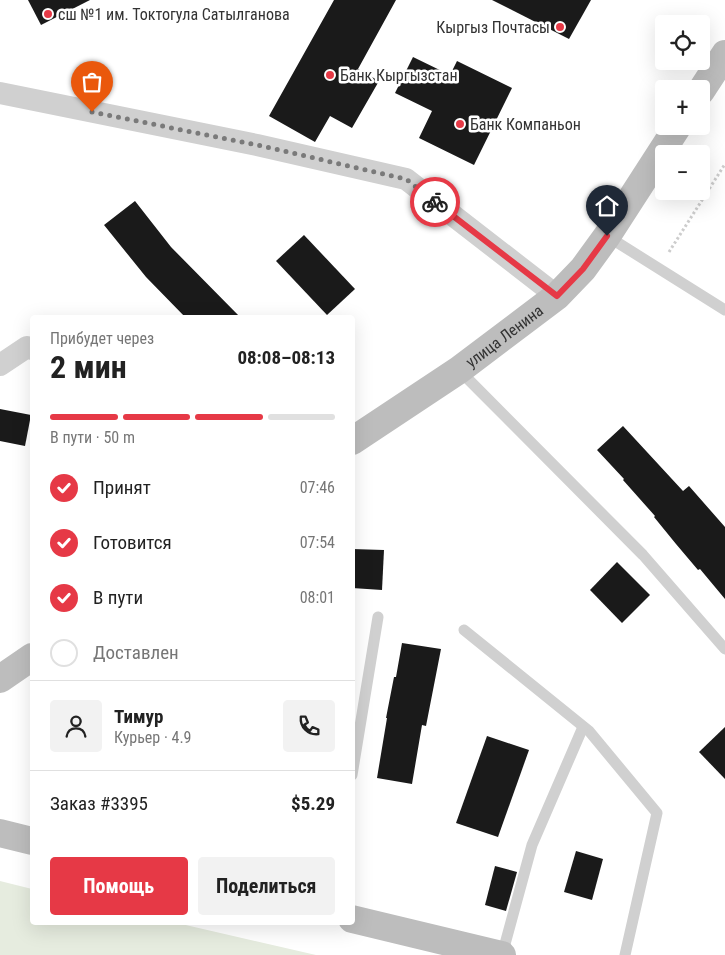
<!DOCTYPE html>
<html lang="ru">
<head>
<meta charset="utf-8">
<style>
	body { margin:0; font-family:"Roboto Condensed",sans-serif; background:#f2f2f2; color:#222; height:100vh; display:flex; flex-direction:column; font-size:19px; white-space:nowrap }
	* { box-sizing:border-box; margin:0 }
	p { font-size:16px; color:#767676 }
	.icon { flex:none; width:28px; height:28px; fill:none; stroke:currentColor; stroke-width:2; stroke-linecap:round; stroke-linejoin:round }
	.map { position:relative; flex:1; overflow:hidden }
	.panel { position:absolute; left:30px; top:315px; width:325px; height:610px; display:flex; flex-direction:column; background:#fff; border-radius:5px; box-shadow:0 5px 20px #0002 }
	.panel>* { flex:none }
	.fabs { position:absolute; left:655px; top:15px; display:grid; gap:10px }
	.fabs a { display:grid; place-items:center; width:55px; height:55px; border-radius:5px; background:#fff; box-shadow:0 5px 20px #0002; font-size:25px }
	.pin { position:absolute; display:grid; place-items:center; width:42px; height:42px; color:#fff; margin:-51px -21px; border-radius:50% 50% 50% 0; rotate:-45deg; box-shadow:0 0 5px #0007 }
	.pin .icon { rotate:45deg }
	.courier { position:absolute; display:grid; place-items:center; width:50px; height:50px; margin:-25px; border:4px solid #e63946; border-radius:50%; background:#fff; color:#222; box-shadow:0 1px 6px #0007 }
	.summary em { font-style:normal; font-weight:700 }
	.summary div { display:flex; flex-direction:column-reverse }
	.summary { display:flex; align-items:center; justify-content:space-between; height:85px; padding:0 20px }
	h1 { font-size:32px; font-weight:700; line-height:38px }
	.bar { display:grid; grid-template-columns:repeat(4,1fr); gap:8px 5px; align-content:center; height:60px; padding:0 20px }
	.bar i { height:6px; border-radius:4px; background:#e0e0e0 }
	.bar .on { background:#e63946 }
	.bar p { grid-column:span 4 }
	.line { display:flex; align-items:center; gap:12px; padding:0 20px; border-top:1px solid #e0e0e0 }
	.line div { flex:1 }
	.round { display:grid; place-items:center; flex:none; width:52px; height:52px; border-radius:5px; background:#f2f2f2 }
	ol { padding:0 20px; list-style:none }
	li { display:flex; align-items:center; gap:15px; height:55px }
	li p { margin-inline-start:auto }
	li .icon { padding:5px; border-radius:50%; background:#e63946; color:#fff; stroke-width:4 }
	li:last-child { color:#767676 }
	li i { width:28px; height:28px; border:2px solid #e0e0e0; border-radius:50% }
	.button { display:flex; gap:10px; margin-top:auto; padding:10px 20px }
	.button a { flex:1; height:58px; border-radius:5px; background:#e63946; color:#fff; font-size:20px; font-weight:700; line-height:58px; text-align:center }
	.button a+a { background:#f2f2f2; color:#222 }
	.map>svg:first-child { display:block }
	.green { fill:#e6ecdf }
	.building { fill:#1a1a1a }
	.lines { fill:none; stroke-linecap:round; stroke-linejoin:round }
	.path { stroke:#cdcdcd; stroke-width:3; stroke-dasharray:2.5 2.5; stroke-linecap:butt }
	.service { stroke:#d0d0d0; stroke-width:11 }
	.minor { stroke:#d0d0d0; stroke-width:22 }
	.secondary { stroke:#bdbdbd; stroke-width:28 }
	.done { stroke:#7a7a7a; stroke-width:5; stroke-dasharray:0 9 }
	.route { stroke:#e63946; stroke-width:6 }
	.poi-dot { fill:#e63946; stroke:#fff; stroke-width:2 }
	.labels { text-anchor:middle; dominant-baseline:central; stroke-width:5; stroke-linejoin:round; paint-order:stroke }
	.poi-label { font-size:16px; fill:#333; stroke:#fff; text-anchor:start }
	.street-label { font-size:16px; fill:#333; stroke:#fff }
</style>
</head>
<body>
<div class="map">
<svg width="725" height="955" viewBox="0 0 725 955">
	<rect width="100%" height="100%" fill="#fff"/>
	<!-- green -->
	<path class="green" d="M0 881 32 889V922L177 923 316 955H0Z"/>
	<!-- building -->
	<g class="building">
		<path d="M28 0H90L41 25Z"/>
		<path d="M334 0H396L358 69 379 81 352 128 330 116 315 142 269 116Z"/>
		<path d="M492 0H591L569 39Z"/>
		<path d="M413 57 450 75 457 61 512 88 474 165 419 138 432 111 395 93Z"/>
		<path d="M135 201 171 247 241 318H186L146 277 104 225Z"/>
		<path d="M304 235 355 289 327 315 276 261Z"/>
		<path d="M0 409 31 415 25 446 0 441Z"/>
		<path d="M623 426 683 491 689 486 725 527V599L700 569 698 570 676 544 654 517 655 516 623 480 624 479 597 450Z"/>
		<path d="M352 549 384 550 382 590 352 588Z"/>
		<path d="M617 562 650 595 622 623 590 590Z"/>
		<path d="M402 643 441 649 426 726 422 725 412 784 377 778 387 718H386L394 677H396Z"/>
		<path d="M725 727V779L699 752Z"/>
		<path d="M487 736 529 750 498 837 456 823Z"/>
		<path d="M576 851 603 859 592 900 564 892Z"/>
		<path d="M495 866 517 872 506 911 485 905Z"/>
	</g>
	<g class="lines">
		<!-- path -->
		<path class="path" d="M669 252 725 164"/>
		<!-- service -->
		<g class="service">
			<path d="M607 236 725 310"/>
			<path d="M459 370 643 555 725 649"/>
			<path d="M464 630 589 731 657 813 625 955"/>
			<path d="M352 775 378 617"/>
			<path d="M502 955 532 845 583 727"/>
		</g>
		<!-- minor -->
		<g class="minor">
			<path d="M0 93 257 145 406 179 557 296"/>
			<path d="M0 365 27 347 32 349"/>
		</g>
		<!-- secondary -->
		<g class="secondary">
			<path d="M701 91 725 54"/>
			<path id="s1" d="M352 441 459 370 557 296 583 269 607 236 678 126"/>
			<path d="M0 679 32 657"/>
			<path d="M0 833 32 841"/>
			<path d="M352 919 502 955"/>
		</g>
	</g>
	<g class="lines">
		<!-- done -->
		<path class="done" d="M92 112 257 145 406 179 435 202"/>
		<!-- route -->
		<path class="route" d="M435 202 557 296 583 269 607 236"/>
	</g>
	<!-- markers -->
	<g class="poi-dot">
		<circle cx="48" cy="14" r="5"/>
		<circle cx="560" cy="27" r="5"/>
		<circle cx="330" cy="75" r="5"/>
		<circle cx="460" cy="124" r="5"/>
	</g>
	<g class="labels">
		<!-- poi labels -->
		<g class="poi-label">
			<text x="58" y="14">сш №1 им. Токтогула Сатылганова</text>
			<text x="550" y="27" text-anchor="end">Кыргыз Почтасы</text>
			<text x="340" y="75">Банк Кыргызстан</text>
			<text x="470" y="124">Банк Компаньон</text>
		</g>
		<!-- street labels -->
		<g class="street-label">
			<text stroke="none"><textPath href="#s1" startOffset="185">улица Ленина</textPath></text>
		</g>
	</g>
</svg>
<div class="fabs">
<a><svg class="icon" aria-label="locate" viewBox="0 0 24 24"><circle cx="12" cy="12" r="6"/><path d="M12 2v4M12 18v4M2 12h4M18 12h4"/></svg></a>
<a>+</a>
<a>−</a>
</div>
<div class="pin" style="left:92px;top:112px;background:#ea580c"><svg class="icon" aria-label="bag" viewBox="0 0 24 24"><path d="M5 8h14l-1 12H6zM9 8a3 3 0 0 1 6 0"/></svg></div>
<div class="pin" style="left:607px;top:236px;background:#1f2937"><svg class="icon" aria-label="home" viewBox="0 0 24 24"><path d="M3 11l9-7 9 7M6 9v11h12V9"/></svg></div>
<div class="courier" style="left:435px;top:202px"><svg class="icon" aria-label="bike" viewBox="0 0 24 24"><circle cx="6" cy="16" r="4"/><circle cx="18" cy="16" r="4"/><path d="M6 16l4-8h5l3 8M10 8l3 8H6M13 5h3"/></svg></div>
<section class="panel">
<div class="summary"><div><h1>2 мин</h1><p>Прибудет через</p></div><em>08:08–08:13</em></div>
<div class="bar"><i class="on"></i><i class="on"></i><i class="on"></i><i></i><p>В пути · 50 m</p></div>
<ol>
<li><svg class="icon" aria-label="check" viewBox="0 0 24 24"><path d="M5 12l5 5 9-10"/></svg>Принят<p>07:46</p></li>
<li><svg class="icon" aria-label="check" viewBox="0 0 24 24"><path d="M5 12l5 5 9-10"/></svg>Готовится<p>07:54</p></li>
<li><svg class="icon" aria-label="check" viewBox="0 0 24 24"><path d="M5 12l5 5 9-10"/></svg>В пути<p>08:01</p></li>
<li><i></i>Доставлен</li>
</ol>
<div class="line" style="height:90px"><a class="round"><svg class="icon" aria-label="person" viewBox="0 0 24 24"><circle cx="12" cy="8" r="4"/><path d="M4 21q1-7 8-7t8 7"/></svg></a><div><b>Тимур</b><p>Курьер · 4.9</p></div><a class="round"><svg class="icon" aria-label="phone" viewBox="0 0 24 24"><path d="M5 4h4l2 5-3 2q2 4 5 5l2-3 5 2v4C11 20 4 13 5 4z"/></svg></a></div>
<div class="line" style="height:65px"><div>Заказ #3395</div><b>$5.29</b></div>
<div class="button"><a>Помощь</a><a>Поделиться</a></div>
</section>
</div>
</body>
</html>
